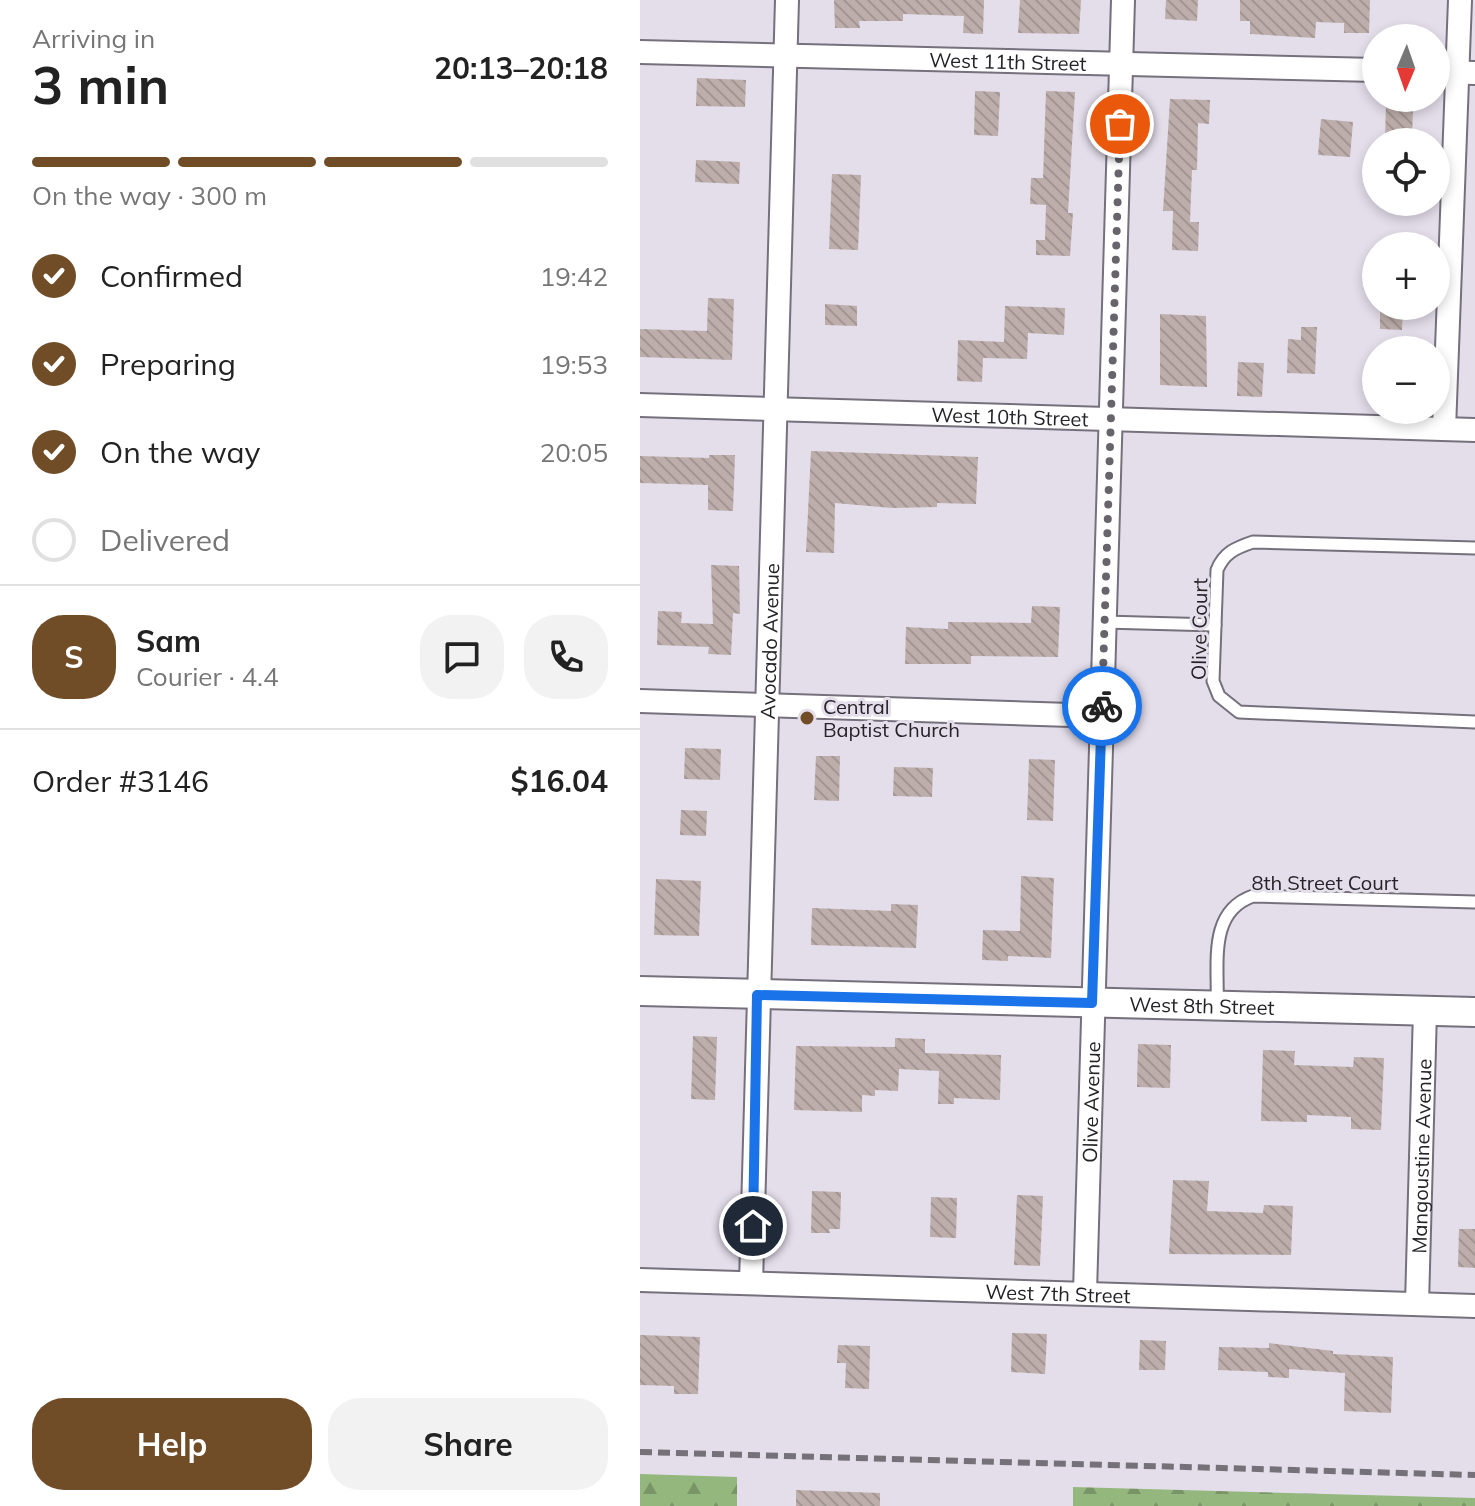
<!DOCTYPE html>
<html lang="en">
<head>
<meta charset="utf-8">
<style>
	body { margin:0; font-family:Mulish,sans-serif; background:#f2f2f2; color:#222; height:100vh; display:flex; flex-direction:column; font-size:30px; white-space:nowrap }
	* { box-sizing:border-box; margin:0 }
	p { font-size:26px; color:#767676 }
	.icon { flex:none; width:44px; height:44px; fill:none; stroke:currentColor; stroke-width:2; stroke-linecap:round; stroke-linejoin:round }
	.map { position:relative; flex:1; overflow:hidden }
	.details { display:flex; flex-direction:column; background:#fff; width:640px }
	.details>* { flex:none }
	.needle { width:52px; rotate:182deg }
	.controls { position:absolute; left:722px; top:24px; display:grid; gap:16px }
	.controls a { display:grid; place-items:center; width:88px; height:88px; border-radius:50%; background:#fff; box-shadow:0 4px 12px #0003; font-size:40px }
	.pin { position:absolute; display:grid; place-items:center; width:68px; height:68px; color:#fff; margin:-34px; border:4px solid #fff; border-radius:50%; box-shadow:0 2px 8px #0007 }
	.courier { position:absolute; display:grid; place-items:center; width:80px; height:80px; margin:-40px; border:6px solid #1a73e8; border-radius:50%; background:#fff; color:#222; box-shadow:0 2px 10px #0007 }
	.summary em { font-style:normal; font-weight:700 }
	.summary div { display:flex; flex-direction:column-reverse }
	.summary { display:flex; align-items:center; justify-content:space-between; height:136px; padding:0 32px }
	h1 { font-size:52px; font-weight:700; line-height:60px }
	.bar { display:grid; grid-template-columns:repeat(4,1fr); gap:12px 8px; align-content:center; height:96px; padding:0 32px }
	.bar i { height:10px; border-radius:6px; background:#e0e0e0 }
	.bar .active { background:#714d27 }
	.bar p { grid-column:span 4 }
	.line { display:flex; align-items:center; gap:20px; padding:0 32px; border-top:2px solid #e0e0e0 }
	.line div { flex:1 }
	.round { display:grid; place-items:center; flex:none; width:84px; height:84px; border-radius:32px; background:#f2f2f2 }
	ol { padding:0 32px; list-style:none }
	li { display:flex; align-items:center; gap:24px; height:88px }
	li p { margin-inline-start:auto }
	li .icon { padding:8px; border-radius:50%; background:#714d27; color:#fff; stroke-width:4 }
	li:last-child { color:#767676 }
	li i { width:44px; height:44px; border:4px solid #e0e0e0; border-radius:50% }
	.button { display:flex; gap:16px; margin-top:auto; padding:16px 32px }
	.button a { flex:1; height:92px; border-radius:32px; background:#714d27; color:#fff; font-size:32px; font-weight:700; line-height:92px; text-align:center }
	.button a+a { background:#f2f2f2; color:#222 }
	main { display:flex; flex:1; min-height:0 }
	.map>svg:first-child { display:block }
	.forest { fill:url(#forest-firs) }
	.building { fill:url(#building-back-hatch) }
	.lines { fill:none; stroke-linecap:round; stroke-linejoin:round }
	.service-casing { stroke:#75707c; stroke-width:15 }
	.minor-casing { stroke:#75707c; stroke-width:26 }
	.tertiary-casing { stroke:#75707c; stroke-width:32 }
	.service { stroke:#fff; stroke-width:11 }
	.minor { stroke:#fff; stroke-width:22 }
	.tertiary { stroke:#fff; stroke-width:28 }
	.rail { stroke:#747179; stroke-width:6; stroke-dasharray:12 6; stroke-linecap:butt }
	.done { stroke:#68646c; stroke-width:8; stroke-dasharray:0 14.4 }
	.route { stroke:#1a73e8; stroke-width:10 }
	.poi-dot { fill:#714d27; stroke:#e4deeb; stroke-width:3 }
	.labels { text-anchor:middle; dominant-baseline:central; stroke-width:6; stroke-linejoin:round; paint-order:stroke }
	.street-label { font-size:20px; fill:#252328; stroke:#e4deeb }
	.poi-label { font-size:20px; fill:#252328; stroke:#e4deeb; text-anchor:start }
</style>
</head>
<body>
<main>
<section class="details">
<div class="summary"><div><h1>3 min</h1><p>Arriving in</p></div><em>20:13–20:18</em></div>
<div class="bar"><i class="active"></i><i class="active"></i><i class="active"></i><i></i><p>On the way · 300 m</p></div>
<ol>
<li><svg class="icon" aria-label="check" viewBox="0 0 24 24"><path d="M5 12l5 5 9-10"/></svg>Confirmed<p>19:42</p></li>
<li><svg class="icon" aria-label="check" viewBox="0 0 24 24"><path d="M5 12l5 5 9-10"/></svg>Preparing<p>19:53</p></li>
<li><svg class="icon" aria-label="check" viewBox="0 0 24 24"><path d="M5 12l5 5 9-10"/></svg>On the way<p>20:05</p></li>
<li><i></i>Delivered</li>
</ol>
<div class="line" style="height:144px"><b class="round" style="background:#714d27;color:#fff">S</b><div><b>Sam</b><p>Courier · 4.4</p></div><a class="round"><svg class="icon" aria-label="chat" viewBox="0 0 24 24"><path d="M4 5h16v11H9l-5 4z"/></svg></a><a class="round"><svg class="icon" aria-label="phone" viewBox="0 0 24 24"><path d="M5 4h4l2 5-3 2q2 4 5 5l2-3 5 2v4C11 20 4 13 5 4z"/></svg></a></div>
<div class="line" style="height:104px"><div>Order #3146</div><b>$16.04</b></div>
<div class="button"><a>Help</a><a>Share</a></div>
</section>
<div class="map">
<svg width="835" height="1506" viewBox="0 0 835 1506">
	<defs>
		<pattern id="forest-firs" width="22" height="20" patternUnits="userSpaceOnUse" patternTransform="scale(2)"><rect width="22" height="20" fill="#94b77d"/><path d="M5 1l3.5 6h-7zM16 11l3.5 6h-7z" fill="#799466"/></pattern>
		<pattern id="building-back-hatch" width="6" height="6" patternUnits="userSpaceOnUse" patternTransform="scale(2)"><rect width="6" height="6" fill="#bdaeab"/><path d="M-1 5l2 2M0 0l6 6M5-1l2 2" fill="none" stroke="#a29593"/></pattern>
	</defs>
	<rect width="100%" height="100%" fill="#e4deeb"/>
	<!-- forest -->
	<g class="forest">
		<path d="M0 1474 97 1477V1506H0Z"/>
		<path d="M433 1487 835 1498V1506H433Z"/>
	</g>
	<!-- building -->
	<g class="building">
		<path d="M194 0H344L343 34 323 33 324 16 263 14V21H219L220 28H195Z"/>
		<path d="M380 0H441L439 34 378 33Z"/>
		<path d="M526 0H558L557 21 525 19Z"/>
		<path d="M600 0H730L729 33H704V23L676 22 675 38 610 34V21H600Z"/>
		<path d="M57 78 106 80 105 107 56 106Z"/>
		<path d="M335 91 360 92 358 136 334 135Z"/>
		<path d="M406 91 435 92 428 213H433L430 256 396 255V240H405L406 205 390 204 391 178H403Z"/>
		<path d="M530 99 570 100 569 124 558 123 557 170H552L550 222H559L558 251 532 250 533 211H523Z"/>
		<path d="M746 105 773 106 772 140 745 139Z"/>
		<path d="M681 119 713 122 710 157 678 155Z"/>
		<path d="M56 160 100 162 99 184 55 182Z"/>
		<path d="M192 174 221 175 218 250 189 249Z"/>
		<path d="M68 298 94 299 92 360 0 357V329L67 331Z"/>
		<path d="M185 304 217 306V326L185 325Z"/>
		<path d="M365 306 425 308 424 335 388 333 387 359 343 358 342 382 317 381 318 340 364 342Z"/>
		<path d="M740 306H763L762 330 740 329Z"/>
		<path d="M520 314 566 316 567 387 520 385Z"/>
		<path d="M661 327H677L675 374 647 373 648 339 661 340Z"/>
		<path d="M598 362 624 363 622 397 597 396Z"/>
		<path d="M171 451 338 457 336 504 297 503V507L252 508 195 503 194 553 166 552Z"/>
		<path d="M69 455H95L93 511 68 510V485L0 483V456L69 458Z"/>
		<path d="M71 565 99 566 100 614 93 613 91 655 68 654 69 647 17 645 18 611 42 612 41 623 73 624Z"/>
		<path d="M392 606 420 607 418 657 331 656V664H265L266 627 308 629V622L391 623Z"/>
		<path d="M45 748 81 749 80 780 44 779Z"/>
		<path d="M176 756H200L199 801 174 800Z"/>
		<path d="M389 759 415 760 413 821 387 820Z"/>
		<path d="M254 767 293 768 292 797 253 796Z"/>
		<path d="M41 810 67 811 66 836 40 835Z"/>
		<path d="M381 876 414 878 411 958 368 956V961L342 960 343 930 380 931Z"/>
		<path d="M16 879 61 881 59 936 14 935Z"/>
		<path d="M251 904 278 905 276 948 171 945 172 908 251 911Z"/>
		<path d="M53 1036 77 1037 75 1100 51 1099Z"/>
		<path d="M255 1038 285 1039V1053L361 1055 360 1100 314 1098V1104H298L299 1071 259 1069 258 1091 235 1090V1096L222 1095V1112L154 1110 156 1046 255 1047Z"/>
		<path d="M498 1044 531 1045 530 1088 497 1087Z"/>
		<path d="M623 1050 655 1051 654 1065 713 1067 714 1057 744 1058 741 1130 711 1129V1117L667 1115V1122L621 1121Z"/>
		<path d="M533 1180 569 1181 567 1211 623 1213 624 1205 653 1206 651 1255 529 1254Z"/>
		<path d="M172 1191 201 1192 200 1229H189L190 1233H171Z"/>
		<path d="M377 1195 403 1196 400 1266 374 1265Z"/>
		<path d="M291 1197 317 1198 316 1238 290 1237Z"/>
		<path d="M819 1229H835V1268L818 1267Z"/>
		<path d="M372 1333 407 1334 405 1374 371 1372Z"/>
		<path d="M0 1335 60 1337 58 1394H34V1386L0 1385Z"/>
		<path d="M500 1340 526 1341 525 1370H499Z"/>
		<path d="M629 1343 693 1351V1354L753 1357 751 1413 704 1411 705 1373 649 1369V1378L628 1377V1372L578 1370 579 1347 629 1348Z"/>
		<path d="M198 1345 230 1346 229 1389 205 1388 206 1363H197Z"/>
		<path d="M156 1490 240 1493V1506H156Z"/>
	</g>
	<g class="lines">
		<defs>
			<g id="service">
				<path d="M835 548 613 542C595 548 584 553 577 570L573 681 579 696 599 712 835 722"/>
				<path d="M464 622 575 625"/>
				<path d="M577 1006C579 965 567 912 613 896L835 902"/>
			</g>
			<g id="minor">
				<path id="s1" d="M0 52 736 70"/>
				<path d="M796 72 835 73"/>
				<path id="s2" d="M0 405 835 430"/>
				<path d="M804 429 820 0"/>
				<path d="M0 701 462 716"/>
				<path id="s3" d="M0 1280 835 1306"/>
				<path id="s4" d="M111 1283 147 0"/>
				<path id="s5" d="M445 1292 483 0"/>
				<path id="s6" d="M777 1304 785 1010"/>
			</g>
			<g id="tertiary">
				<path id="s7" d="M0 991 835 1012"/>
			</g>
		</defs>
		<!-- service casing -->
		<use href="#service" class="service-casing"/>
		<!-- minor casing -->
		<use href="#minor" class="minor-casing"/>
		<!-- tertiary casing -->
		<use href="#tertiary" class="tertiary-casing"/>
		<!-- service -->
		<use href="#service" class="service"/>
		<!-- minor -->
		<use href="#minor" class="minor"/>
		<!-- tertiary -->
		<use href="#tertiary" class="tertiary"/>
		<!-- rail -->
		<path class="rail" d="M0 1452 835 1475"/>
	</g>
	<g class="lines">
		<!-- done -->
		<path class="done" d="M462 706 480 124"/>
		<!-- route -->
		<path class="route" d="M113 1226 117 995 452 1003 462 706"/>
	</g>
	<!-- markers -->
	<circle class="poi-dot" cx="167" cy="718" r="8"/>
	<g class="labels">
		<!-- street labels -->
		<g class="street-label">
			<text stroke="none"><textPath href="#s1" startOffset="368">West 11th Street</textPath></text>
			<text stroke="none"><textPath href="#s2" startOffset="370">West 10th Street</textPath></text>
			<text transform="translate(559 629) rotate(-89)">Olive Court</text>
			<text stroke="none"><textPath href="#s4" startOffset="642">Avocado Avenue</textPath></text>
			<text x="685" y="882">8th Street Court</text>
			<text stroke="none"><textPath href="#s7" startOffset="562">West 8th Street</textPath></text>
			<text stroke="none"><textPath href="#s5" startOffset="190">Olive Avenue</textPath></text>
			<text stroke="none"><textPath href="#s6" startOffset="148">Mangoustine Avenue</textPath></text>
			<text stroke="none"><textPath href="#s3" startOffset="418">West 7th Street</textPath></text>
		</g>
		<!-- poi labels -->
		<g class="poi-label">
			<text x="183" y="706">Central<tspan x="183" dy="23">Baptist Church</tspan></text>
		</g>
	</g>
</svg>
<div class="controls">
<a><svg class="needle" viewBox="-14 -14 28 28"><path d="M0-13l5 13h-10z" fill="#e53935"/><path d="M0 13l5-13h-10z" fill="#767676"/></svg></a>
<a><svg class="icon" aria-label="locate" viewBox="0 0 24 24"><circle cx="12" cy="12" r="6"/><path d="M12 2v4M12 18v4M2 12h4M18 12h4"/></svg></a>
<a>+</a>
<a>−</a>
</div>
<div class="pin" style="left:480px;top:124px;background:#ea580c"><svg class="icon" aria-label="bag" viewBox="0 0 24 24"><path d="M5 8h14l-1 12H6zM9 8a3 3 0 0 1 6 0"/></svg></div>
<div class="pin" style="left:113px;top:1226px;background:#1f2937"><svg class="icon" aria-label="home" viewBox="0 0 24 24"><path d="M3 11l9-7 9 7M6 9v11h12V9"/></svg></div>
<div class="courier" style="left:462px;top:706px"><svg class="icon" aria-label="bike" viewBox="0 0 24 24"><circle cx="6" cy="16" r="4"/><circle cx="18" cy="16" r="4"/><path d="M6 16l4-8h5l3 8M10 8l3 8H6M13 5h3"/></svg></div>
</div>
</main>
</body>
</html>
